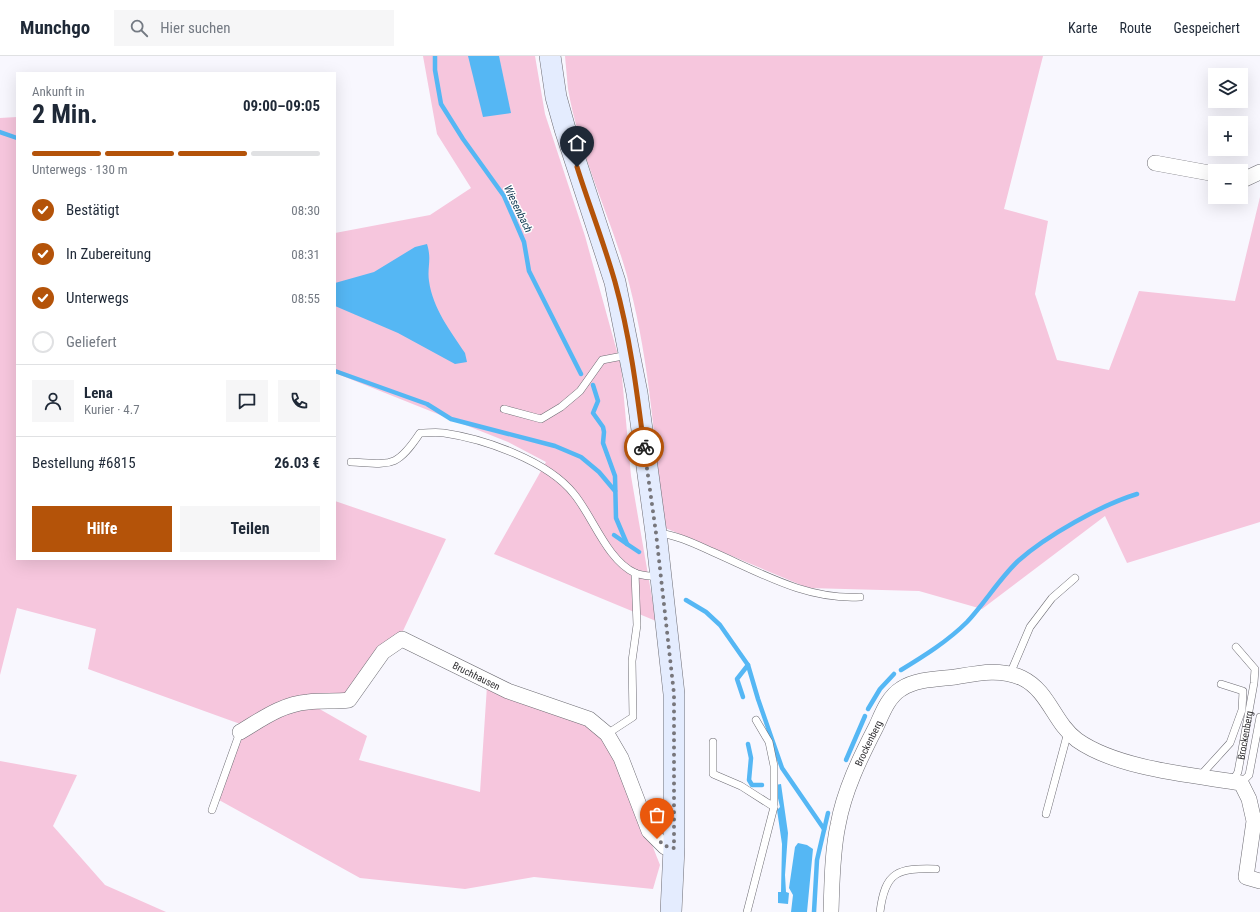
<!DOCTYPE html>
<html lang="de">
<head>
<meta charset="utf-8">
<style>
	body { margin:0; font-family:"Roboto Condensed",sans-serif; background:#f6f6f7; color:#1f2937; height:100vh; display:flex; flex-direction:column; font-size:15px; white-space:nowrap }
	* { box-sizing:border-box; margin:0 }
	p { font-size:13px; color:#747a83 }
	.icon { flex:none; width:22px; height:22px; fill:none; stroke:currentColor; stroke-width:2; stroke-linecap:round; stroke-linejoin:round }
	.map { position:relative; flex:1; overflow:hidden }
	.details { position:absolute; left:16px; top:16px; width:320px; height:488px; display:flex; flex-direction:column; background:#fff; border-radius:0px; box-shadow:0 4px 16px #0002 }
	.details>* { flex:none }
	.controls { position:absolute; left:1208px; top:12px; display:grid; gap:8px }
	.controls a { display:grid; place-items:center; width:40px; height:40px; border-radius:0px; background:#fff; box-shadow:0 4px 16px #0002; font-size:20px }
	.pin { position:absolute; display:grid; place-items:center; width:34px; height:34px; color:#fff; margin:-41px -17px; border-radius:50% 50% 50% 0; rotate:-45deg; box-shadow:0 0 4px #0007 }
	.pin .icon { rotate:45deg }
	.courier { position:absolute; display:grid; place-items:center; width:40px; height:40px; margin:-20px; border:3px solid #b45309; border-radius:50%; background:#fff; color:#222; box-shadow:0 1px 5px #0007 }
	.summary em { font-style:normal; font-weight:700 }
	.summary div { display:flex; flex-direction:column-reverse }
	.summary { display:flex; align-items:center; justify-content:space-between; height:68px; padding:0 16px }
	h1 { font-size:26px; font-weight:700; line-height:30px }
	.bar { display:grid; grid-template-columns:repeat(4,1fr); gap:6px 4px; align-content:center; height:48px; padding:0 16px }
	.bar i { height:5px; border-radius:3px; background:#e0e1e3 }
	.bar .on { background:#b45309 }
	.bar p { grid-column:span 4 }
	.line { display:flex; align-items:center; gap:10px; padding:0 16px; border-top:1px solid #e0e1e3 }
	.line div { flex:1 }
	.round { display:grid; place-items:center; flex:none; width:42px; height:42px; border-radius:0px; background:#f6f6f7 }
	ol { padding:0 16px; list-style:none }
	li { display:flex; align-items:center; gap:12px; height:44px }
	li p { margin-inline-start:auto }
	li .icon { padding:4px; border-radius:50%; background:#b45309; color:#fff; stroke-width:4 }
	li:last-child { color:#747a83 }
	li i { width:22px; height:22px; border:2px solid #e0e1e3; border-radius:50% }
	.cta { display:flex; gap:8px; margin-top:auto; padding:8px 16px }
	.cta a { flex:1; height:46px; border-radius:0px; background:#b45309; color:#fff; font-size:16px; font-weight:700; line-height:46px; text-align:center }
	.cta a+a { background:#f6f6f7; color:#1f2937 }
	header { display:flex; align-items:center; gap:24px; box-sizing:border-box; height:56px; padding:0 20px; background:#fff; border-bottom:1px solid #e0e1e3 }
	header strong { font-size:19px }
	nav { display:flex; gap:22px; margin-inline-start:auto; font-size:14px }
	.search { width:280px; height:36px; background:#f6f6f7; display:flex; align-items:center; gap:10px; box-sizing:border-box; padding:0 14px; border-radius:0px; color:#747a83; font-size:15px }
	.map>svg:first-child { display:block }
	.green { fill:#f6c6dd }
	.water { fill:#55b7f4 }
	.lines { fill:none; stroke-linecap:round; stroke-linejoin:round }
	.stream { stroke:#55b7f4; stroke-width:4.5 }
	.service-casing { stroke:#6d6c73; stroke-width:8 }
	.minor-casing { stroke:#6d6c73; stroke-width:16 }
	.secondary-casing { stroke:#6d6c73; stroke-width:22 }
	.service { stroke:#fff; stroke-width:7 }
	.minor { stroke:#fff; stroke-width:15 }
	.secondary { stroke:#e4ecfe; stroke-width:21 }
	.done { stroke:#77767b; stroke-width:4; stroke-dasharray:0 7.2 }
	.route { stroke:#b45309; stroke-width:5 }
	.labels { text-anchor:middle; dominant-baseline:central; stroke-width:3; stroke-linejoin:round; paint-order:stroke }
	.street-label { font-size:10px; fill:#323134; stroke:#fff }
	.water-label { font-size:11px; font-style:italic; fill:#0f3952; stroke:#fff }
</style>
</head>
<body>
<header>
<strong>Munchgo</strong>
<div class="search"><svg class="icon" aria-label="search" viewBox="0 0 24 24"><circle cx="10" cy="10" r="6"/><path d="M15 15l6 6"/></svg>Hier suchen</div>
<nav><a>Karte</a><a>Route</a><a>Gespeichert</a></nav>
</header>
<div class="map">
<svg width="1260" height="856" viewBox="0 0 1260 856">
	<rect width="100%" height="100%" fill="#f8f7fe"/>
	<!-- green -->
	<g class="green">
		<path d="M423 0H535L545 58 585 180 621 310 631 420 656 565 494 498 546 406 508 386 335 317V177L430 159 471 132 437 78Z"/>
		<path d="M565 0H1043L1004 153 1048 165 1035 238 1057 304 1109 314 1139 235 1235 245 1260 141V466L1127 507 1105 460 982 553 919 535 808 532 663 471C655 385 649 298 626 216 608 155 579 96 568 33 567 22 566 11 565 0Z"/>
		<path d="M17 61V503H335V445L446 483 402 577 343 640 316 651 367 680 359 704 480 736 487 630 596 674 619 705 660 809 653 833 534 821 465 833 360 822 219 744 243 669 88 613 96 573 17 552 0 619V62Z"/>
		<path d="M0 705 77 719 53 770 105 829 166 856H0Z"/>
	</g>
	<!-- water -->
	<g class="water">
		<path d="M468 0H499L511 57 483 61Z"/>
		<path d="M427 188C432 204 427 211 429 225 433 253 450 274 465 297L467 306 455 308 398 277 335 250V227L374 216 415 191Z"/>
		<path d="M781 728 788 777 785 819 786 836 789 837 788 848 778 847V836H781L782 788 777 754 780 751 775 729Z"/>
		<path d="M798 787 807 789 813 793 807 856H791L793 839 789 832 795 791Z"/>
	</g>
	<g class="lines">
		<!-- stream -->
		<g class="stream">
			<path d="M435 0V14L441 48 463 83 504 140 524 186 529 215 581 318"/>
			<path d="M0 76 17 82"/>
			<path d="M335 315 427 348 451 363 555 390 581 401 599 416 615 435"/>
			<path d="M593 329 598 345 593 357 603 371 604 376 603 387 615 420 616 462 627 488 639 496"/>
			<path d="M614 479 627 488"/>
			<path d="M686 544 706 556 720 569 748 609 758 643 782 712 824 773"/>
			<path d="M901 614C924 600 948 585 967 566 985 547 999 523 1018 505 1046 480 1101 449 1137 438"/>
			<path d="M743 641 737 623 748 609"/>
			<path d="M868 653 880 633 894 618"/>
			<path d="M748 688 751 702 749 724 752 729H762"/>
			<path d="M846 704 865 660"/>
			<path d="M814 856 817 804 828 757"/>
		</g>
		<defs>
			<g id="service">
				<path d="M504 353 541 363 561 351 580 335 602 304 628 299"/>
				<path d="M351 406C391 408 396 413 420 377 428 377 436 376 444 377 485 383 548 405 574 438 593 461 607 504 635 517 642 520 652 520 659 521"/>
				<path d="M658 477C677 479 695 488 713 496 761 517 806 544 860 541"/>
				<path d="M1010 618 1030 571 1052 542 1075 522"/>
				<path d="M607 678 633 661 632 605 637 569 635 517"/>
				<path d="M713 686V718L741 730 774 751V710L769 686 756 664"/>
				<path d="M1200 720 1230 687 1242 654 1243 635 1221 628"/>
				<path id="s1" d="M1232 726 1238 716 1254 627 1255 613 1236 591"/>
				<path d="M1241 727 1249 719 1260 661"/>
				<path d="M212 754 240 676"/>
				<path d="M1046 758 1068 676"/>
				<path d="M747 856 774 751"/>
				<path d="M880 856C885 815 898 812 936 813"/>
			</g>
			<g id="minor">
				<path d="M1155 107 1215 118"/>
				<path d="M1241 122 1245 123 1260 116"/>
				<path id="s2" d="M240 676C262 663 282 648 308 646 322 644 335 646 349 644L383 596 402 583 508 635 589 663 607 678 621 702 649 775 665 791 674 792"/>
				<path id="s3" d="M831 856C832 828 832 797 838 769 844 735 860 702 876 671 882 658 888 641 901 633 916 623 938 623 955 621 978 617 1000 612 1022 622 1049 635 1054 667 1077 684 1118 713 1192 719 1241 727L1249 743 1254 765 1246 821 1260 825"/>
			</g>
			<path id="secondary" d="M550 0 556 41 565 73 615 226 637 337 656 477 674 638V792L671 856"/>
		</defs>
		<!-- service casing -->
		<use href="#service" class="service-casing"/>
		<!-- minor casing -->
		<use href="#minor" class="minor-casing"/>
		<!-- secondary casing -->
		<use href="#secondary" class="secondary-casing"/>
		<!-- service -->
		<use href="#service" class="service"/>
		<!-- minor -->
		<use href="#minor" class="minor"/>
		<!-- secondary -->
		<use href="#secondary" class="secondary"/>
	</g>
	<g class="lines">
		<!-- done -->
		<path class="done" d="M644 391 656 477 674 638V792L665 790 657 783"/>
		<!-- route -->
		<path class="route" d="M577 111C589 149 604 187 615 226 630 280 637 336 644 391"/>
	</g>
	<g class="labels">
		<!-- street labels -->
		<g class="street-label">
			<text stroke="none"><textPath href="#s2" startOffset="281">Bruchhausen</textPath></text>
			<text stroke="none"><textPath href="#s1" startOffset="49">Brockenberg</textPath></text>
			<text stroke="none"><textPath href="#s3" startOffset="175">Brockenberg</textPath></text>
		</g>
		<!-- water labels -->
		<g class="water-label">
			<text transform="translate(518 153) rotate(64)">Wiesenbach</text>
		</g>
	</g>
</svg>
<div class="controls">
<a><svg class="icon" aria-label="layers" viewBox="0 0 24 24"><path d="M12 4l9 5-9 5-9-5zM3 14l9 5 9-5"/></svg></a>
<a>+</a>
<a>−</a>
</div>
<div class="pin" style="left:657px;top:783px;background:#ea580c"><svg class="icon" aria-label="bag" viewBox="0 0 24 24"><path d="M5 8h14l-1 12H6zM9 8a3 3 0 0 1 6 0"/></svg></div>
<div class="pin" style="left:577px;top:111px;background:#1f2937"><svg class="icon" aria-label="home" viewBox="0 0 24 24"><path d="M3 11l9-7 9 7M6 9v11h12V9"/></svg></div>
<div class="courier" style="left:644px;top:391px"><svg class="icon" aria-label="bike" viewBox="0 0 24 24"><circle cx="6" cy="16" r="4"/><circle cx="18" cy="16" r="4"/><path d="M6 16l4-8h5l3 8M10 8l3 8H6M13 5h3"/></svg></div>
<section class="details">
<div class="summary"><div><h1>2 Min.</h1><p>Ankunft in</p></div><em>09:00–09:05</em></div>
<div class="bar"><i class="on"></i><i class="on"></i><i class="on"></i><i></i><p>Unterwegs · 130 m</p></div>
<ol>
<li><svg class="icon" aria-label="check" viewBox="0 0 24 24"><path d="M5 12l5 5 9-10"/></svg>Bestätigt<p>08:30</p></li>
<li><svg class="icon" aria-label="check" viewBox="0 0 24 24"><path d="M5 12l5 5 9-10"/></svg>In Zubereitung<p>08:31</p></li>
<li><svg class="icon" aria-label="check" viewBox="0 0 24 24"><path d="M5 12l5 5 9-10"/></svg>Unterwegs<p>08:55</p></li>
<li><i></i>Geliefert</li>
</ol>
<div class="line" style="height:72px"><a class="round"><svg class="icon" aria-label="person" viewBox="0 0 24 24"><circle cx="12" cy="8" r="4"/><path d="M4 21q1-7 8-7t8 7"/></svg></a><div><b>Lena</b><p>Kurier · 4.7</p></div><a class="round"><svg class="icon" aria-label="chat" viewBox="0 0 24 24"><path d="M4 5h16v11H9l-5 4z"/></svg></a><a class="round"><svg class="icon" aria-label="phone" viewBox="0 0 24 24"><path d="M5 4h4l2 5-3 2q2 4 5 5l2-3 5 2v4C11 20 4 13 5 4z"/></svg></a></div>
<div class="line" style="height:52px"><div>Bestellung #6815</div><b>26.03 €</b></div>
<div class="cta"><a>Hilfe</a><a>Teilen</a></div>
</section>
</div>
</body>
</html>
